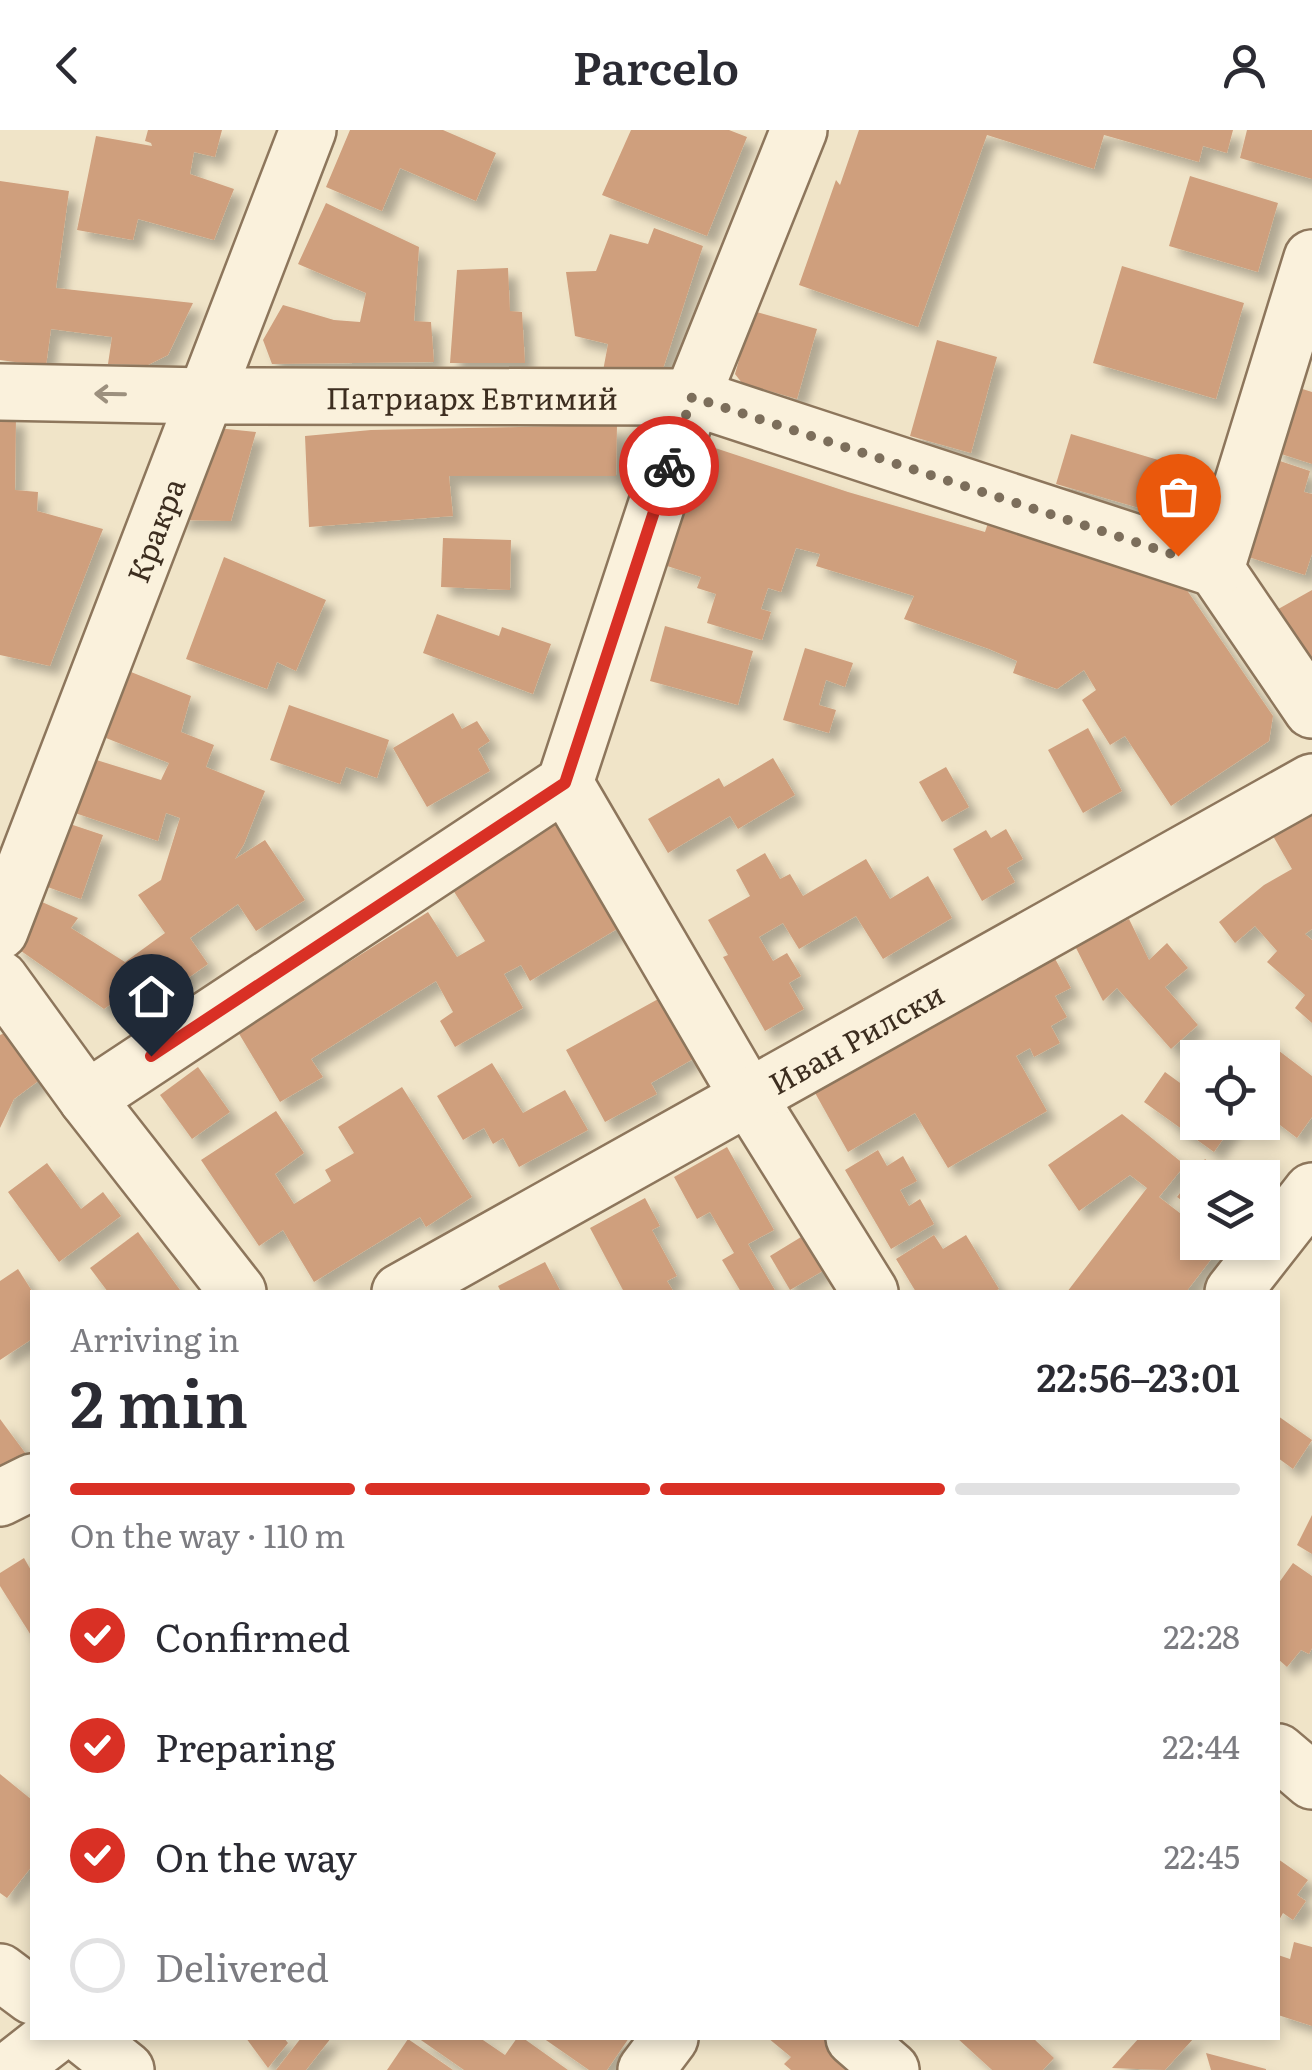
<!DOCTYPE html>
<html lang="en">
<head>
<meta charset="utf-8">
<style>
	body { margin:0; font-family:Literata,serif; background:#f2f2f3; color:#2b2b33; height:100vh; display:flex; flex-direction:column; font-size:38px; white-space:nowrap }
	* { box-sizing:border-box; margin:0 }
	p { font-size:32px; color:#7c7c81 }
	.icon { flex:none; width:55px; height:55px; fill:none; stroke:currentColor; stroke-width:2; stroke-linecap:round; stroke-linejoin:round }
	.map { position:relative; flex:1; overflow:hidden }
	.panel { position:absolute; left:30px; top:1160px; width:1250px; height:750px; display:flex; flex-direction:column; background:#fff; border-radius:0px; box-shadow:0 5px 15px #0003 }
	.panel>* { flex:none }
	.buttons { position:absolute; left:1180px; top:910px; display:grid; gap:20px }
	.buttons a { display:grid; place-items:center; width:100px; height:100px; border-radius:0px; background:#fff; box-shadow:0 5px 15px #0003; font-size:50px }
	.pin { position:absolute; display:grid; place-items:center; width:85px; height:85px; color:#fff; margin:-102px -42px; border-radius:50% 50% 50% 0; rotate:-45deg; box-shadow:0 0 10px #0007 }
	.pin .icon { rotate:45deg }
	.courier { position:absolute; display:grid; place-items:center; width:100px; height:100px; margin:-50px; border:8px solid #d93025; border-radius:50%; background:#fff; color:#222; box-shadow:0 2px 12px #0007 }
	.summary em { font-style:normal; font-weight:600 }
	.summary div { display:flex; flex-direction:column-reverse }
	.summary { display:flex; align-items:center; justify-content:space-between; height:170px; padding:0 40px }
	h1 { font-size:65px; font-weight:600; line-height:75px }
	.bar { display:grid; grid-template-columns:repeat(4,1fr); gap:15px 10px; align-content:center; height:120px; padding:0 40px }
	.bar i { height:12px; border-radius:8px; background:#e1e1e2 }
	.bar .selected { background:#d93025 }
	.bar p { grid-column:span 4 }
	ol { padding:0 40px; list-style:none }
	li { display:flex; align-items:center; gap:30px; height:110px }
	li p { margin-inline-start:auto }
	li .icon { padding:10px; border-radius:50%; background:#d93025; color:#fff; stroke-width:4 }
	li:last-child { color:#7c7c81 }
	li i { width:55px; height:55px; border:5px solid #e1e1e2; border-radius:50% }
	header { display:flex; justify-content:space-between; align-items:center; height:130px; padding:0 40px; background:#fff; font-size:45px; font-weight:600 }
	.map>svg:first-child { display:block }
	.building { fill:#cf9f7d; filter:url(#shadow) }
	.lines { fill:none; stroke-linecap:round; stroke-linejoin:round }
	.street-casing { stroke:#8d765c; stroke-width:60 }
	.street { stroke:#faf1dc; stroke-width:55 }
	.oneway { stroke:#9c907e }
	.done { stroke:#7c6e5b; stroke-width:10; stroke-dasharray:0 18 }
	.route { stroke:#d93025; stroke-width:12 }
	.labels { text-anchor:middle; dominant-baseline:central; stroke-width:10; stroke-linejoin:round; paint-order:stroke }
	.street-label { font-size:30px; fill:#3d2e20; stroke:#f7eed8 }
</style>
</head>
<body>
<header><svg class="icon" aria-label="back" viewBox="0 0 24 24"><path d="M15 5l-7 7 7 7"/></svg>Parcelo<svg class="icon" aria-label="person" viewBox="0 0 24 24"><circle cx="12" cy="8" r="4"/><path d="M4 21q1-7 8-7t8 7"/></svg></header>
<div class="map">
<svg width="1312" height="1940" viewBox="0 0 1312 1940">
	<defs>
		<filter id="shadow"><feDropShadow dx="9" dy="9" stdDeviation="5" flood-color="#0004"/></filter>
	</defs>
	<rect width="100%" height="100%" fill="#f0e4c8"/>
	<!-- building -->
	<g class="building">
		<path d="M148 0H222L215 27 194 22 190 44 234 59 214 110 138 89 133 110 77 100 96 6 152 16 151 13 145 11Z"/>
		<path d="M350 0H443L496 23 476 71 400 38 382 81 326 57Z"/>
		<path d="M631 0H729L747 7 707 106 602 65Z"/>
		<path d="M859 0H1233L1227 23 1203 16 1199 32 1104 5 1094 39 987 5 918 197 799 155 836 50 840 55Z"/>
		<path d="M1247 0H1312V49L1240 28Z"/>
		<path d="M1190 46 1278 73 1258 142 1169 116Z"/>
		<path d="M0 51 69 61 56 158 193 173 168 225 148 235 108 234 112 207 51 199 46 236 0 230Z"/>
		<path d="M326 73 419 117 414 191 431 192 434 232 272 234 263 210 283 175 334 190 360 192 366 163 298 134Z"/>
		<path d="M654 98 703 116 662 242 603 241 608 214 575 206 566 142 596 141 610 104 648 114Z"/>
		<path d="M1122 136 1244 173 1216 269 1093 233Z"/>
		<path d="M508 138 510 181 522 182 525 233H450L457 140Z"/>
		<path d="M753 181 817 199 797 269 742 253 735 244Z"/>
		<path d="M937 210 997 227 971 323 910 306Z"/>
		<path d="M1293 256 1312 262V334L1272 321Z"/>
		<path d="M0 287H16L15 360 38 362 37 381 103 399 50 536 0 525Z"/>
		<path d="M617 295 616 346H449L453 386 309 397 305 306 371 300Z"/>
		<path d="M217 298 256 302 231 391 176 390Z"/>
		<path d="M1071 304 1212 346 1198 395 1056 354Z"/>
		<path d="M700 313 848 362 985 402 990 387 1182 453 1273 586 1269 611 1171 676 1125 606 1110 615 1082 570 1096 560 1084 540 1057 559 1013 543 1017 531 989 519 904 489 914 466 816 436 820 424 796 418 781 462 768 458 761 479 771 482 762 510 707 493 716 464 697 458 701 447 661 434Z"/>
		<path d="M1271 328 1310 341 1304 362 1312 364V424L1305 445 1239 424Z"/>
		<path d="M443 408 511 410 510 460 441 457Z"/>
		<path d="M224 427 326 470 296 541 277 532 267 559 186 529Z"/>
		<path d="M1312 460V551L1273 482Z"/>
		<path d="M437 484 499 506 502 497 551 514 533 564 423 523Z"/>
		<path d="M665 496 753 521 738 575 650 551Z"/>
		<path d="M805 518 853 533 845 557 826 550 819 575 836 580 829 603 783 590Z"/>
		<path d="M131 542 191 566 181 602 214 615 206 637 265 661 244 714 235 729 265 710 305 770 256 801 238 774 190 808 208 834 134 886 120 868 104 879 14 816 33 768 78 788 71 798 125 832 165 803 138 765 161 750 180 688 166 683 158 711 72 682 90 628 161 650 169 633 106 608Z"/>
		<path d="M289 575 389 610 377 648 346 637 340 654 270 630Z"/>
		<path d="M453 583 462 599 477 591 490 611 478 619 490 641 427 677 393 618Z"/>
		<path d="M1088 598 1122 661 1083 683 1048 620Z"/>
		<path d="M773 628 795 665 738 699 730 686 668 723 648 689 719 648 724 657Z"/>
		<path d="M946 637 969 677 942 692 919 652Z"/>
		<path d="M566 682 632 790 530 851 521 835 504 844 523 878 455 917 440 891 453 882 436 851 311 929 323 947 280 972 238 902 428 782 457 827 485 811 448 752Z"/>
		<path d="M1312 683V799L1305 804 1312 810V893L1295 878 1305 865 1267 832 1277 821 1255 796 1235 813 1219 792 1264 755 1292 739 1273 706Z"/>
		<path d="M64 692 103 705 81 769 42 755Z"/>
		<path d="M1006 699 1023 729 1007 738 1015 752 982 771 953 719 986 700 991 708Z"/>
		<path d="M765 723 780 749 790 744 803 766 866 729 890 769 928 746 952 788 883 829 856 786 799 819 783 793 759 807 773 831 787 823 801 846 789 853 804 879 765 901 723 827 728 825 708 790 750 766 736 740Z"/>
		<path d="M1129 789 1149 830 1167 813 1188 838 1165 857 1198 895 1171 919 1117 858 1103 871 1075 816Z"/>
		<path d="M1053 825 1071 858 1055 866 1067 887 1051 896 1060 913 1034 927 1030 918 1016 926 1047 981 948 1038 915 983 848 1022 814 961Z"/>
		<path d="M660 868 693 929 651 953 657 964 605 992 566 920Z"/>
		<path d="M16 898 49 943 14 969 0 998V905Z"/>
		<path d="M1266 911 1312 946V987L1297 1008 1263 982 1267 976 1262 972V928H1253Z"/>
		<path d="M492 933 523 983 565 960 588 1000 519 1037 503 1008 493 1014 484 998 463 1010 437 966Z"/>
		<path d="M198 937 230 982 192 1009 160 965Z"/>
		<path d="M1165 942 1198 966V992H1235L1214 1022 1144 972Z"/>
		<path d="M402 957 472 1067 426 1097 420 1087 314 1152 283 1100 259 1116 201 1030 276 981 304 1023 275 1044 294 1074 331 1051 325 1040 354 1023 338 997Z"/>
		<path d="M1122 984 1185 1035 1159 1067 1198 1097V1112H1218L1222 1115 1186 1162H1067L1147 1058 1130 1045 1079 1081 1048 1035Z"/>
		<path d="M727 1017 774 1100 748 1114 776 1162H741L722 1130 734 1123 710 1082 697 1089 674 1047Z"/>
		<path d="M878 1020 887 1036 903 1026 917 1051 900 1060 909 1076 920 1069 934 1094 891 1119 845 1040Z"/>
		<path d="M1205 1029 1230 1048H1198V1082L1177 1067Z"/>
		<path d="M47 1033 81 1079 103 1062 121 1086 59 1132 8 1062Z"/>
		<path d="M645 1068 660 1096 652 1100 677 1146 667 1151 674 1162H624L590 1098Z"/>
		<path d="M138 1102 180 1160 176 1162H108L90 1138Z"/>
		<path d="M806 1104 826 1139 790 1160 770 1126Z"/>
		<path d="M934 1105 943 1119 966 1105 999 1159 993 1162H916L896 1129Z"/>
		<path d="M545 1132 561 1162H501L498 1156Z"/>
		<path d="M18 1139 32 1161V1209L0 1230V1151Z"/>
		<path d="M1278 1286 1312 1310 1293 1339 1278 1328Z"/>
		<path d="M0 1289 26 1324 0 1341Z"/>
		<path d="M1312 1385V1424L1297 1415Z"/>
		<path d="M24 1428 32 1442V1507L0 1456V1443Z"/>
		<path d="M1293 1433 1312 1446V1518L1309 1524 1301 1520 1287 1537 1278 1529V1454Z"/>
		<path d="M0 1644 32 1670V1736L7 1768 0 1763Z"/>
		<path d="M1278 1729 1308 1750 1297 1765 1306 1771 1293 1790 1283 1783 1278 1792Z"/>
		<path d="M1294 1812 1312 1817V1896L1278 1885V1825L1290 1829Z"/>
		<path d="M246 1908H284L288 1913 268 1938Z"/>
		<path d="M301 1908H331L306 1940H276Z"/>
		<path d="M418 1908H480L505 1925 517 1908H523L568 1940H464Z"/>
		<path d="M543 1908H629L607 1940H589Z"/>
		<path d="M768 1908H830L860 1940H791L784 1934 791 1927Z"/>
		<path d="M957 1908H1033L1054 1928 1043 1940H992Z"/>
		<path d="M1139 1908H1194L1165 1940 1112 1938Z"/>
		<path d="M408 1909 453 1940H387Z"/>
		<path d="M1206 1923 1266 1939V1940H1211Z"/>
	</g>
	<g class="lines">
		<defs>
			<g id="street">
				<path d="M1312 128 1216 439 1312 580"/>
				<path id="s1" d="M0 262 207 266 692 267 1216 439"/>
				<path d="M565 653 749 968 870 1162"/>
				<path id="s2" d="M0 801 308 0"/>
				<path d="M0 849 87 969 238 1162"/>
				<path d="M87 969 565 653 692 267 799 0"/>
				<path id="s3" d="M400 1162 1312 652"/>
				<path d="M1233 1162 1312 1061"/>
				<path d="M0 1368 32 1352"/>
				<path d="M1278 1622 1312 1651"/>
				<path d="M0 1842 32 1866"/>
				<path d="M86 1908 126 1940"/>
				<path d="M854 1908 891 1940"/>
				<path d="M10 1940 51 1908"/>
				<path d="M646 1940 670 1908"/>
			</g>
		</defs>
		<!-- street casing -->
		<use href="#street" class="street-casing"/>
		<!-- street -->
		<use href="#street" class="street"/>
	</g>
	<!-- one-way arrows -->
	<defs><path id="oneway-shaft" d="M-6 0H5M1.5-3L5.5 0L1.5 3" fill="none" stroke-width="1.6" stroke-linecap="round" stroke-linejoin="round" transform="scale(2.5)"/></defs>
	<use class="oneway" href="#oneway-shaft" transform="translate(110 264) rotate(-179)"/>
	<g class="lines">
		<!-- done -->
		<path class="done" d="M669 336 692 267 1178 426"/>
		<!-- route -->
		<path class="route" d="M151 926 565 653 669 336"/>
	</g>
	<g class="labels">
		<!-- street labels -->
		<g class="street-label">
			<text stroke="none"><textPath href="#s1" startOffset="472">Патриарх Евтимий</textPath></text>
			<text stroke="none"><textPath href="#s2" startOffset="430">Кракра</textPath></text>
			<text stroke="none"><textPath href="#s3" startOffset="522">Иван Рилски</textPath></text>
		</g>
	</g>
</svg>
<div class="buttons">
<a><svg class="icon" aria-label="locate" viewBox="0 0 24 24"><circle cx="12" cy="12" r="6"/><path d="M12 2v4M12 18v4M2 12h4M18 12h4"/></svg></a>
<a><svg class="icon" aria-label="layers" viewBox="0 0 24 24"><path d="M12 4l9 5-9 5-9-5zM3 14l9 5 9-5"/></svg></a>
</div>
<div class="pin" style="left:1178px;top:426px;background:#ea580c"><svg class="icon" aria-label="bag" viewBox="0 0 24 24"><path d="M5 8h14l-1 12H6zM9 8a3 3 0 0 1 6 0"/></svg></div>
<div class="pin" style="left:151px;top:926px;background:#1f2937"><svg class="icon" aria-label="home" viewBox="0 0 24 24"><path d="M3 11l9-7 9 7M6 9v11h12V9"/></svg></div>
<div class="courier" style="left:669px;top:336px"><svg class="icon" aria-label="bike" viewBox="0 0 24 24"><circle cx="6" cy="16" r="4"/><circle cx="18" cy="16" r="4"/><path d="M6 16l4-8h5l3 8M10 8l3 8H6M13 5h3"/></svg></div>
<section class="panel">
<div class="summary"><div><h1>2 min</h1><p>Arriving in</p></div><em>22:56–23:01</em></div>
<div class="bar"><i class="selected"></i><i class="selected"></i><i class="selected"></i><i></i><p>On the way · 110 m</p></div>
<ol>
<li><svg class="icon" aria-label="check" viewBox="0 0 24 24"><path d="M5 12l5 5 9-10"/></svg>Confirmed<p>22:28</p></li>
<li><svg class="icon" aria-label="check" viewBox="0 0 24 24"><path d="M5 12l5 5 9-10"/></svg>Preparing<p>22:44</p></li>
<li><svg class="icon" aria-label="check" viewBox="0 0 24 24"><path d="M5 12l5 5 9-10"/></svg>On the way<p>22:45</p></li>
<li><i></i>Delivered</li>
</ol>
</section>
</div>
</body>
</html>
